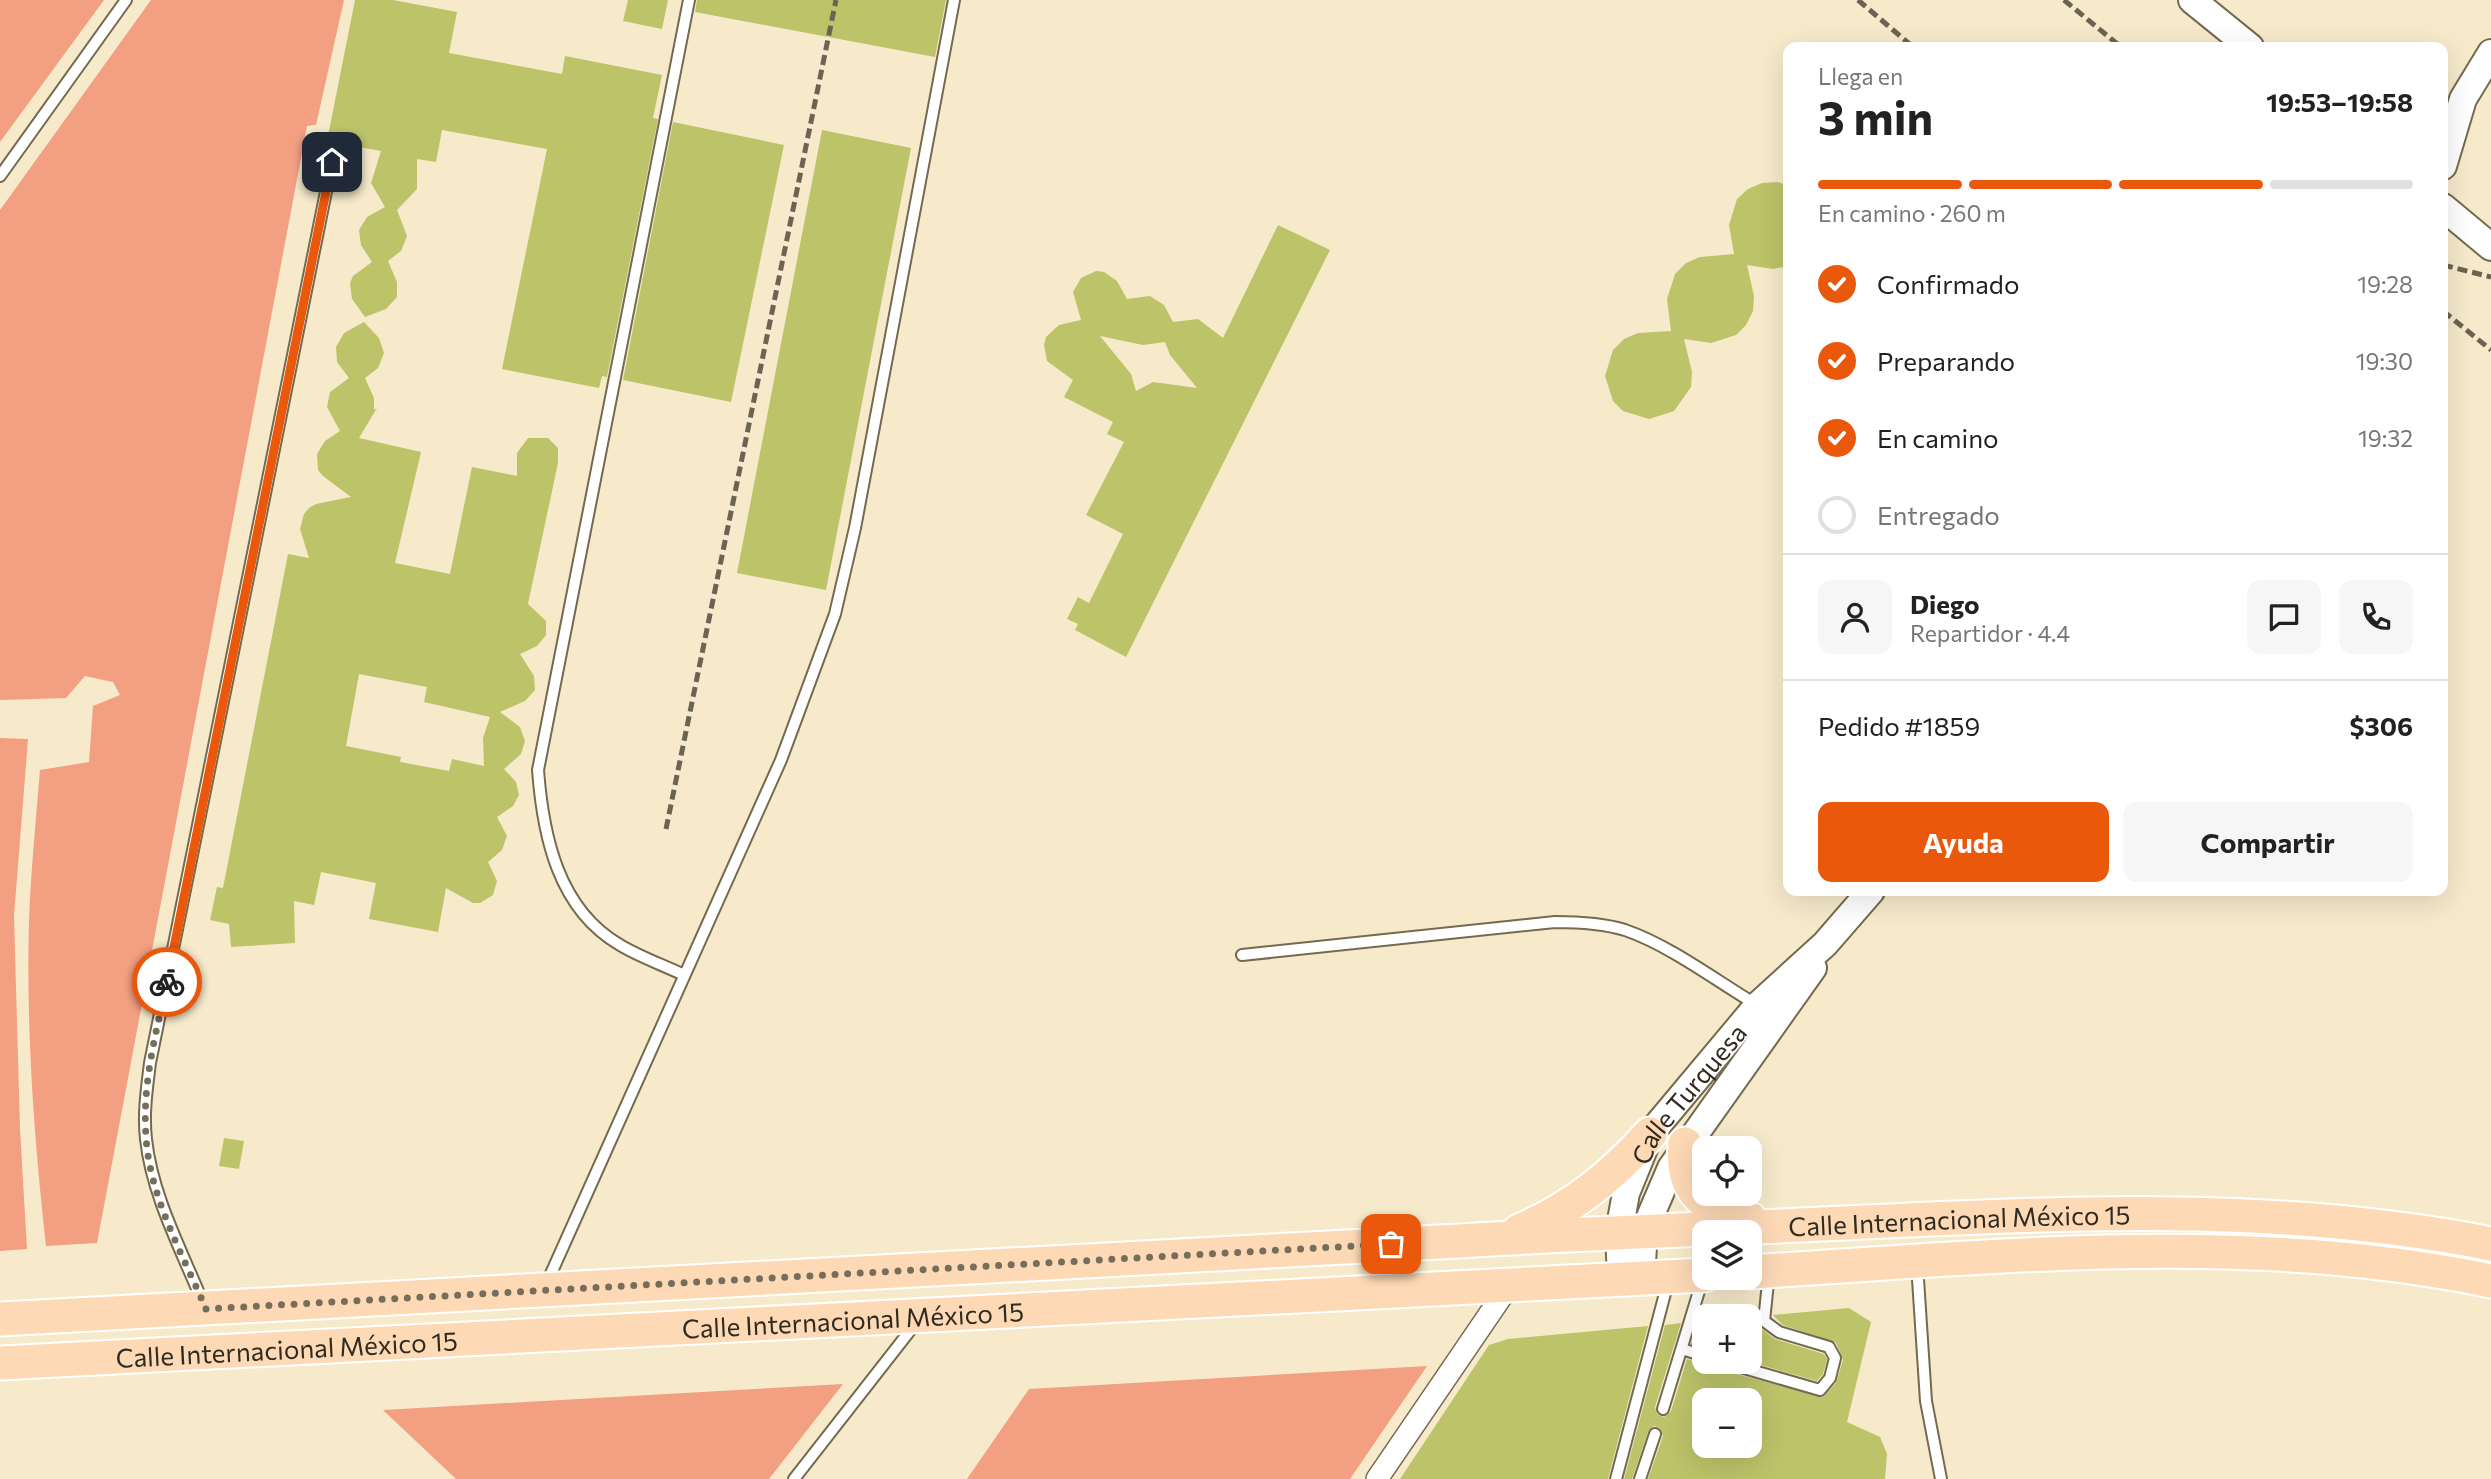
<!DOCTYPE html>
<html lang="es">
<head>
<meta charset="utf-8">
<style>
	body { margin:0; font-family:Commissioner,sans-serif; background:#f6f6f6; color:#222; height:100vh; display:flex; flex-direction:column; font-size:26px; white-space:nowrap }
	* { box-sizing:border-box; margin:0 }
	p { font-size:23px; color:#767676 }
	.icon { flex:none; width:38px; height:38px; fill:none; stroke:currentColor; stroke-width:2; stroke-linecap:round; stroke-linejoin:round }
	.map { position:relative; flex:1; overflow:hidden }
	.details { position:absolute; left:1783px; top:42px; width:665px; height:854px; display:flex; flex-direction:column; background:#fff; border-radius:14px; box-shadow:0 7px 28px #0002 }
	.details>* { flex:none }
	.tools { position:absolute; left:1692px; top:1136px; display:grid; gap:14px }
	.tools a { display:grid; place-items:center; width:70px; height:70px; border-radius:14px; background:#fff; box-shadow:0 7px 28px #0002; font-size:35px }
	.pin { position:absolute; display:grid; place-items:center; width:60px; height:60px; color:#fff; margin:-30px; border-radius:14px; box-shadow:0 4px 10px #0006 }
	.courier { position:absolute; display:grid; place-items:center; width:70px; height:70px; margin:-35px; border:5px solid #ea580c; border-radius:50%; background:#fff; color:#222; box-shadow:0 2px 9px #0007 }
	.summary em { font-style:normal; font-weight:700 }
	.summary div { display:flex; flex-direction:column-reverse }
	.summary { display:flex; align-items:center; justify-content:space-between; height:119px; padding:0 35px }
	h1 { font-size:46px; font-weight:700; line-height:52px }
	.bar { display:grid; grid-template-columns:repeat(4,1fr); gap:10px 7px; align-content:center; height:84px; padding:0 35px }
	.bar i { height:9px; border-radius:5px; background:#e0e0e0 }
	.bar .selected { background:#ea580c }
	.bar p { grid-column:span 4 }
	.line { display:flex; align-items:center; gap:18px; padding:0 35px; border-top:2px solid #e0e0e0 }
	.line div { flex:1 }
	.round { display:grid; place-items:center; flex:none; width:74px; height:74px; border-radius:14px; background:#f6f6f6 }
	ol { padding:0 35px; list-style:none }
	li { display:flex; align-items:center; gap:21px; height:77px }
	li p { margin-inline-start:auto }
	li .icon { padding:7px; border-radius:50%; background:#ea580c; color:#fff; stroke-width:4 }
	li:last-child { color:#767676 }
	li i { width:38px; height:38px; border:4px solid #e0e0e0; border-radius:50% }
	.primary-button { display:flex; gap:14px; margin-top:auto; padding:14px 35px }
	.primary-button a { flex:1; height:80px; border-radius:14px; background:#ea580c; color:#fff; font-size:28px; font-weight:700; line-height:80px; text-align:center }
	.primary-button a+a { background:#f6f6f6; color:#222 }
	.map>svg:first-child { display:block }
	.green { fill:#f39f82 }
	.building { fill:#bcc369; fill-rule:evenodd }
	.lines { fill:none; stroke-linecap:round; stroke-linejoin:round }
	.service-casing { stroke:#746a4f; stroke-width:14 }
	.minor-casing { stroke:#746a4f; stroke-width:24 }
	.tertiary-casing { stroke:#746a4f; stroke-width:30 }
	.primary-casing { stroke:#fff; stroke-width:37 }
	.service { stroke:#fff; stroke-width:10 }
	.minor { stroke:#fff; stroke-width:21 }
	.tertiary { stroke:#fff; stroke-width:26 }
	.primary { stroke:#fdd9b6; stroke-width:33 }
	.rail { stroke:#6b6453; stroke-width:5; stroke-dasharray:10 5; stroke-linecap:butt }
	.done { stroke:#756e5c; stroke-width:7; stroke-dasharray:0 12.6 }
	.route { stroke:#ea580c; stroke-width:9 }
	.labels { text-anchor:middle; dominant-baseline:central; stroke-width:5; stroke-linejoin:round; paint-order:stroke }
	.street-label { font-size:26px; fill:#302b20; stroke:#f6eacb }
</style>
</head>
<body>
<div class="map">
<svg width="2491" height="1479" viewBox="0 0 2491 1479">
	<rect width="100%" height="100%" fill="#f6eacb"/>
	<!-- green -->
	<g class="green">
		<path d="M0 0H104L0 142Z"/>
		<path d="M151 0H344L316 125 307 126 97 1243 46 1246C34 1138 26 1029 29 920 31 870 36 819 40 770L89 762 93 706 120 695 113 682 85 676 66 698 0 700V210Z"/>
		<path d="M0 738 28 739 14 916 20 1129 27 1249 0 1251Z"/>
		<path d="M1427 1366 1350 1479H967L1029 1389Z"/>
		<path d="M843 1384 769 1479H456L383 1410Z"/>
	</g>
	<!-- building -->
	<g class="building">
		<path d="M355 0H393L457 12 449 53 562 74 565 56 662 75 653 118 658 119 607 377 602 376 599 388 502 369 547 149 442 130 436 162 417 159V189L397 210 407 236 401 251 388 261 397 282V297L386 309 365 317 352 299 350 283 353 276 372 262 361 245 359 230 367 217 385 207 371 183 381 151 327 141Z"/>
		<path d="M628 0H668L662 29 623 21Z"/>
		<path d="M697 0H946L935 57 695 12Z"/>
		<path d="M673 122 784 145 731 402 623 380Z"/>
		<path d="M822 130 911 148 826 590 737 573Z"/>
		<path d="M1777 182 1788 185V266L1773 269 1747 265 1754 296 1753 311 1746 325 1736 335 1711 343 1684 339 1692 372 1691 387 1674 411 1649 419 1623 411 1613 401 1605 376 1613 350 1624 339 1638 333 1671 331 1667 299 1675 274 1686 263 1700 257 1734 254 1729 225 1737 199 1748 189 1762 183Z"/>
		<path d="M1278 225 1330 250 1126 657 1075 630 1078 624 1067 619 1078 597 1089 603 1123 534 1086 515 1124 442 1107 434 1113 422 1064 397 1073 380 1047 361 1044 345 1046 337 1059 325 1081 320 1073 292 1081 278 1096 271 1104 272 1117 281 1127 299 1150 296 1164 305 1173 322 1198 319 1223 338ZM1100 336 1143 345 1165 342 1170 355 1197 388 1153 382 1136 391 1131 374Z"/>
		<path d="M364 322 379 338 384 353 378 368 365 378 374 398V410L377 408 359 438 421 452 395 563 450 574 472 467 517 476V453L528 438H548L558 448V463L528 604 546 621V635L537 646 520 654 534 676 535 690 525 701 500 712 520 727 525 741 521 754 504 769 516 782 519 795 513 806 497 817 507 836 502 850 488 862 497 881 493 895 480 903H473L446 888 438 932 369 919 376 883 321 872 314 905 294 901 295 943 231 947 229 924 210 920 217 887 223 888 288 554 309 558 300 529 304 514 309 508 316 504 351 497 323 476 318 470 317 454 325 441 340 431 327 407 330 392 349 378 337 362 336 347 344 333ZM359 674 427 687 424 702 490 717 483 738 484 766 452 759 449 771 400 762 401 757 346 746Z"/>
		<path d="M224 1138 244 1141 239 1169 219 1166Z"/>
		<path d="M1849 1308 1871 1322 1847 1422 1880 1437 1887 1454 1885 1479H1648L1663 1436 1660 1428 1654 1426 1648 1432 1632 1479H1624L1665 1325 1681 1323 1655 1407 1657 1414 1664 1417 1671 1411 1687 1359 1702 1364 1715 1362 1721 1370 1823 1397 1836 1383 1843 1360 1836 1343 1783 1325 1773 1315ZM1704 1400H1750V1446H1704Z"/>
		<path d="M1757 1316 1759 1327 1775 1339 1824 1354 1827 1359 1823 1374 1817 1381 1750 1362V1317Z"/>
		<path d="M1704 1321V1348L1691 1344 1698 1322Z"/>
		<path d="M1648 1326 1608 1479H1400L1489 1345 1508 1339Z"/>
	</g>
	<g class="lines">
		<defs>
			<g id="service">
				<path d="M0 176 126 0"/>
				<path d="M1242 955 1555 922C1578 922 1602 923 1625 930 1671 946 1715 980 1757 1005"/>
				<path d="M684 975C663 965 640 957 620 945 558 909 543 836 538 770L689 0"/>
				<path d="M1917 1264 1926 1401 1941 1479"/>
				<path d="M545 1287 781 760 835 614 855 528 954 0"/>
				<path d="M203 1303C182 1251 152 1196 146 1139 143 1113 147 1088 150 1063L332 162"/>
				<path d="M1682 1349 1704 1356"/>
				<path d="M1723 1362 1820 1390 1830 1378 1835 1358 1829 1347 1779 1332 1764 1321 1769 1273"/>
				<path d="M1663 1409 1703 1278"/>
				<path d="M794 1479 916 1323"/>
				<path d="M1616 1479 1668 1282"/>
				<path d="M1640 1479 1655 1434"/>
			</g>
			<path id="minor" d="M1377 1479 1510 1284"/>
			<g id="tertiary">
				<path d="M2192 0 2250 47"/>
				<path d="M2443 166 2463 99 2491 53"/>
				<path d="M2443 207 2491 247"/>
				<path d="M1641 1278 1644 1231 1671 1168 1813 968"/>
				<path id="s1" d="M1621 1279 1619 1232 1626 1193 1650 1134 1758 1005 1825 944 1871 891"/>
			</g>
			<g id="primary">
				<path d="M1685 1144C1680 1193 1706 1210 1750 1219"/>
				<path d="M1519 1231C1572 1209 1612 1176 1650 1134"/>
				<path d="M1750 1272C1995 1257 2248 1230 2491 1281"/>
				<path id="s2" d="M0 1319C480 1295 960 1270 1440 1242 1582 1233 1724 1229 1866 1222 2076 1212 2284 1203 2491 1244"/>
				<path id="s3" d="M0 1363 1704 1275"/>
			</g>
		</defs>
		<!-- service casing -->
		<use href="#service" class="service-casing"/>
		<!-- minor casing -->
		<use href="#minor" class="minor-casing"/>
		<!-- tertiary casing -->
		<use href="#tertiary" class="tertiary-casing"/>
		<!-- primary casing -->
		<use href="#primary" class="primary-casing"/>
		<!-- service -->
		<use href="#service" class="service"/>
		<!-- minor -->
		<use href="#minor" class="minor"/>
		<!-- tertiary -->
		<use href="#tertiary" class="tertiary"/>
		<!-- primary -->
		<use href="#primary" class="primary"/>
		<!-- rail -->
		<g class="rail">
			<path d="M1858 0 1913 47"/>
			<path d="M2064 0 2121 47"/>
			<path d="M2443 265 2491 277"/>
			<path d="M2443 311 2491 350"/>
			<path d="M666 829 836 0"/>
		</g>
	</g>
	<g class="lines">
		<!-- done -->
		<path class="done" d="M167 982C156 1033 142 1084 146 1136 149 1196 183 1255 206 1309L1391 1244"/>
		<!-- route -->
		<path class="route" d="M167 982 332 162"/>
	</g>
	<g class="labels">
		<!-- street labels -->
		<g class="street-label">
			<text stroke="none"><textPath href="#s1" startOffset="205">Calle Turquesa</textPath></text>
			<text stroke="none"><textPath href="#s2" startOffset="1962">Calle Internacional México 15</textPath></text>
			<text stroke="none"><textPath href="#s3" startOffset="854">Calle Internacional México 15</textPath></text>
			<text stroke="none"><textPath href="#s3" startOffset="287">Calle Internacional México 15</textPath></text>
		</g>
	</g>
</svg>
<div class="tools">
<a><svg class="icon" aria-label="locate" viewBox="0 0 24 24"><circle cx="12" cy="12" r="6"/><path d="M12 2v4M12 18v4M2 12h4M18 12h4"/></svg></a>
<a><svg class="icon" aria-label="layers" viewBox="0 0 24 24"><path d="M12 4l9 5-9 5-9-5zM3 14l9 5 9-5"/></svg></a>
<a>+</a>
<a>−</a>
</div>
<div class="pin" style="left:1391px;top:1244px;background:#ea580c"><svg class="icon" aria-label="bag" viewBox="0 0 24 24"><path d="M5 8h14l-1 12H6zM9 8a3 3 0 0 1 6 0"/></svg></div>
<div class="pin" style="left:332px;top:162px;background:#1f2937"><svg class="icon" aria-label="home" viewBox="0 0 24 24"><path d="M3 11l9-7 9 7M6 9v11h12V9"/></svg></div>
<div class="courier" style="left:167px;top:982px"><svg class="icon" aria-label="bike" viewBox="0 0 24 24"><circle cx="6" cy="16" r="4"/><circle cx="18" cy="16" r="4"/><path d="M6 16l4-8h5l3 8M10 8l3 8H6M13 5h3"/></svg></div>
<section class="details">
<div class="summary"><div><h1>3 min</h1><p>Llega en</p></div><em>19:53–19:58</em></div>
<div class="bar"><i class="selected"></i><i class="selected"></i><i class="selected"></i><i></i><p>En camino · 260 m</p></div>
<ol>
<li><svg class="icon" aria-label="check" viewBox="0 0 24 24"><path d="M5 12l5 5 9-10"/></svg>Confirmado<p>19:28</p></li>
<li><svg class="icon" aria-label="check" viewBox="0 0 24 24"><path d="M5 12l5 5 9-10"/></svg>Preparando<p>19:30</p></li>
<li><svg class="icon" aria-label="check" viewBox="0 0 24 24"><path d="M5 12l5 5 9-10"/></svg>En camino<p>19:32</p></li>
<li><i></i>Entregado</li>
</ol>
<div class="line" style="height:126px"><a class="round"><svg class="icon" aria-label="person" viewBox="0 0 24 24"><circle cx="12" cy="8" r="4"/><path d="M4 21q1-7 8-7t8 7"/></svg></a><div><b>Diego</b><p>Repartidor · 4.4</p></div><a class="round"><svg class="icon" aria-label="chat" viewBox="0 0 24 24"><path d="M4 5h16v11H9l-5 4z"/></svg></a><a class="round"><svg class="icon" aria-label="phone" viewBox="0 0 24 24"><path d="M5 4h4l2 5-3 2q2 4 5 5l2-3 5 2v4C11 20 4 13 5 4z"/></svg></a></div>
<div class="line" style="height:91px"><div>Pedido #1859</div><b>$306</b></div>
<div class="primary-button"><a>Ayuda</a><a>Compartir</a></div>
</section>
</div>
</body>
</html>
